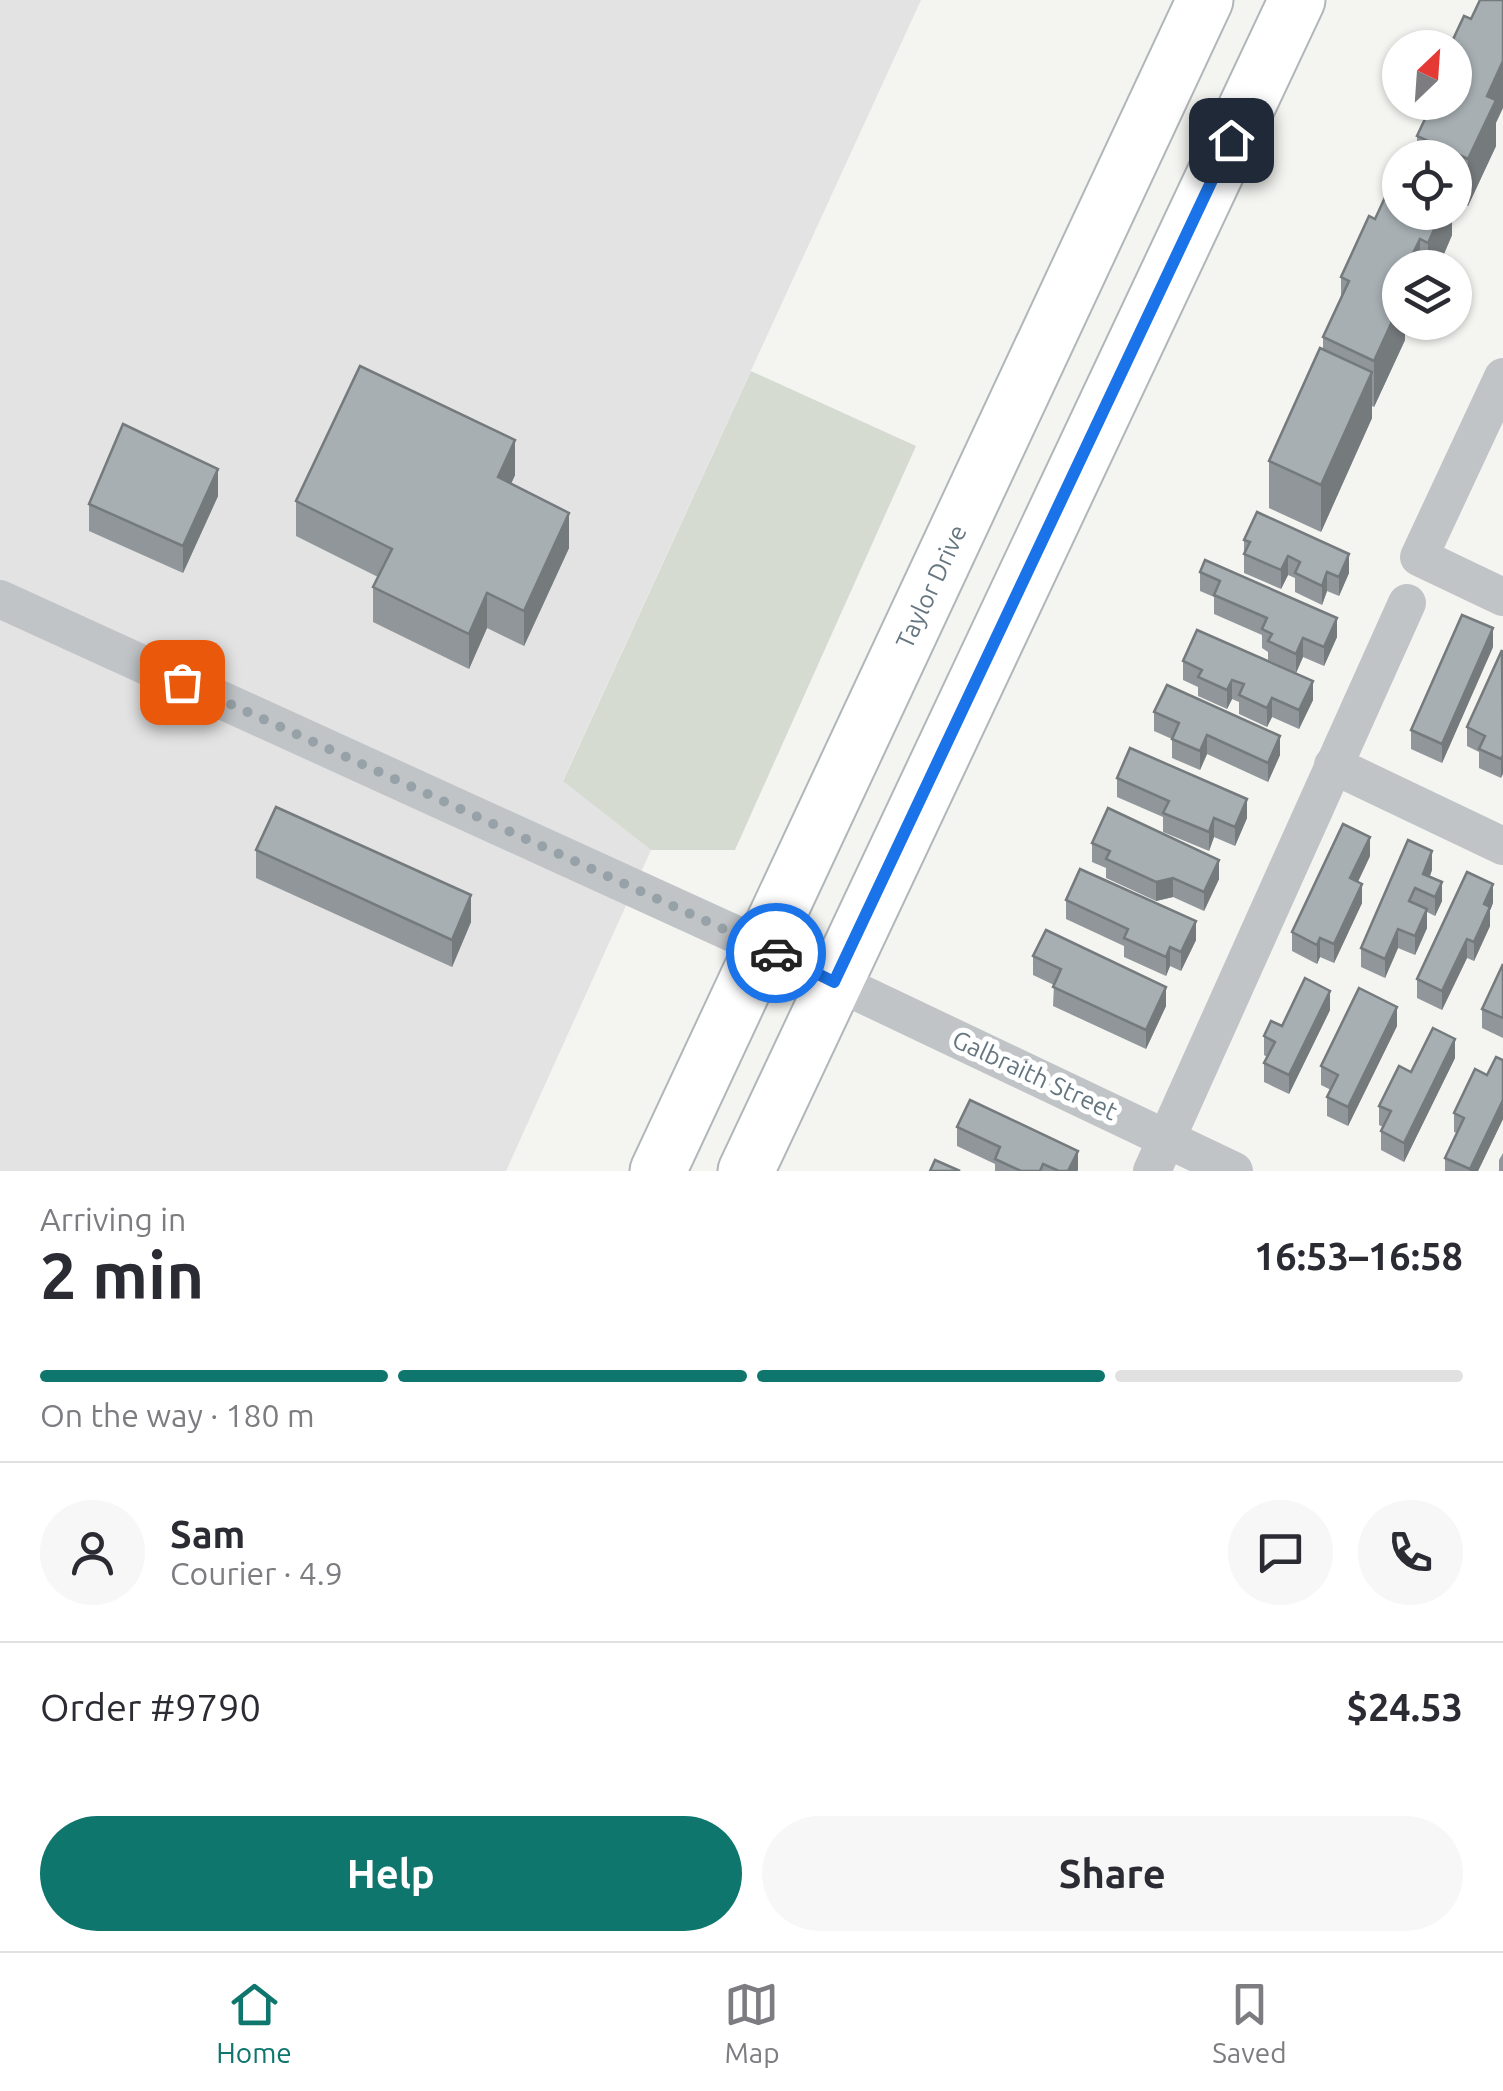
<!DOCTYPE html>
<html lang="en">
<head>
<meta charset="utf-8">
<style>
	body { margin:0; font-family:Ubuntu,sans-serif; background:#f7f7f7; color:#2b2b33; height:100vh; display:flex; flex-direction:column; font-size:38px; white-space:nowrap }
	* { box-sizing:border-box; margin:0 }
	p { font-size:32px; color:#7c7c81 }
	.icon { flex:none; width:55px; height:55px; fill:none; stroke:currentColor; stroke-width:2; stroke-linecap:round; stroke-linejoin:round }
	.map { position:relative; height:1171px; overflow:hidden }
	.sheet { display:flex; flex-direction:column; background:#fff; flex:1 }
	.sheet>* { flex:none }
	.needle { width:65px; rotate:25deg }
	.buttons { position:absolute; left:1382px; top:30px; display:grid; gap:20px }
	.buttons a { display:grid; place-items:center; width:90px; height:90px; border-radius:50%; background:#fff; box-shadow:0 2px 8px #0004; font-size:50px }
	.pin { position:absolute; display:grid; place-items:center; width:85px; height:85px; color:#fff; margin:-42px; border-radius:20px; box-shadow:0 5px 15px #0006 }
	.courier { position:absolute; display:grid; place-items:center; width:100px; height:100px; margin:-50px; border:8px solid #1a73e8; border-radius:50%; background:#fff; color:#222; box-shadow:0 2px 12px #0007 }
	.overview em { font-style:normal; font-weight:700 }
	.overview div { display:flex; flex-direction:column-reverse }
	.overview { display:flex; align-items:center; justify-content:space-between; height:170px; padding:0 40px }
	h1 { font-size:65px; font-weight:700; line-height:75px }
	.bar { display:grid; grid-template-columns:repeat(4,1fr); gap:15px 10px; align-content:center; height:120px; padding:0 40px }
	.bar i { height:12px; border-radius:8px; background:#e1e1e2 }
	.bar .active { background:#0f766e }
	.bar p { grid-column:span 4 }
	.line { display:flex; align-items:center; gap:25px; padding:0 40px; border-top:2px solid #e1e1e2 }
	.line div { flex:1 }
	.round { display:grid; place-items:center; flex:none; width:105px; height:105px; border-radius:52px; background:#f7f7f7 }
	.cta { display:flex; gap:20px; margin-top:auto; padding:20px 40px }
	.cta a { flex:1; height:115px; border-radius:60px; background:#0f766e; color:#fff; font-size:40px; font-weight:700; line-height:115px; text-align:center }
	.cta a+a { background:#f7f7f7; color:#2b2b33 }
	.tabs { display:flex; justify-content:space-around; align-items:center; height:140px; border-top:2px solid #e1e1e2; background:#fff; font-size:28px; color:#7c7c81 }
	.tabs a { display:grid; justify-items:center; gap:5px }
	.tabs .active { color:#0f766e }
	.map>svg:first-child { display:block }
	.built { fill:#e2e3e2 }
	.green { fill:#d6dbd2 }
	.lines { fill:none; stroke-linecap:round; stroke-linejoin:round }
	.secondary-casing { stroke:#b0b6b9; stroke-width:59 }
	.street { stroke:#c0c4c7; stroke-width:38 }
	.secondary { stroke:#fff; stroke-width:55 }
	.wall { fill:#90969a }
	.shaded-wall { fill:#757a7d }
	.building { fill:#a7afb3; stroke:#757a7d; stroke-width:2.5 }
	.done { stroke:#97a2a8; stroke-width:10; stroke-dasharray:0 18 }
	.route { stroke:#1a73e8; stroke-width:12 }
	.labels { text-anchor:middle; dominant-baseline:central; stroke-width:10; stroke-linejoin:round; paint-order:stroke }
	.street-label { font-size:25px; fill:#657680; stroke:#fff }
</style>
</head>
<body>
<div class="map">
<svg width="1503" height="1171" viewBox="0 0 1503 1171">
	<rect width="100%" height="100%" fill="#f4f4f1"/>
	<!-- built -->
	<path class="built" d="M0 0H921L563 780 651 850 506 1171H0Z"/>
	<!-- green -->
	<path class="green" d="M751 371 916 446 735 850H651L563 781Z"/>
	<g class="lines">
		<defs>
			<g id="secondary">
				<path id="s1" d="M658 1171 1205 0"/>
				<path d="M746 1171 1297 0"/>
			</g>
		</defs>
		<!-- secondary casing -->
		<use href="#secondary" class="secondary-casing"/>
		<!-- street -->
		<g class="street">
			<path d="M1503 377 1419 557 1503 597"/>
			<path d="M0 599 763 947 1234 1171"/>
			<path d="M1333 765 1503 846"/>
			<path d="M1152 1171 1407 603"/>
		</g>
		<!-- secondary -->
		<use href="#secondary" class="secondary"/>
	</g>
	<!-- wall -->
	<g class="wall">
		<path d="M1496 123V146L1468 206 1455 200V158H1417V136Z"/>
		<path d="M1452 212V235L1438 268H1400L1405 340 1374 407 1372 406V418L1321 532 1269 508V461L1323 350V337L1341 297V277L1375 219Z"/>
		<path d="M515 475 511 484 569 548 524 646 487 628 469 669 373 622V587L378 577 296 536V501Z"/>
		<path d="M218 496 183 573 89 531V504Z"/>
		<path d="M1244 540 1349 573 1339 596 1327 591 1322 605 1295 592V578L1288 575 1281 589 1244 573Z"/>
		<path d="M1200 572 1337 637 1324 666 1303 657 1296 673 1268 660V652L1262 648V635L1214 614V597L1200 591Z"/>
		<path d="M1493 647 1442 763 1411 749V730Z"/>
		<path d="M1502 650 1501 778 1479 768V752L1467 746V727Z"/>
		<path d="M1183 661 1313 700 1299 729 1272 717 1267 727 1239 714V702L1232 699 1227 709 1198 696V687L1183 680Z"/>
		<path d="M1154 712 1280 755 1268 782 1207 754 1200 770 1172 758V739L1154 731Z"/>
		<path d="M1117 778 1247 818 1235 846 1214 837 1209 851 1163 832V817L1117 797Z"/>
		<path d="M1092 843 1219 879 1204 911 1173 897 1156 901 1106 878V868L1092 862Z"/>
		<path d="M256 850 471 922 452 967 256 878Z"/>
		<path d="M1370 856 1358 882 1362 903 1334 963 1320 957 1317 964 1292 951V932Z"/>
		<path d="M1432 870 1430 876 1442 901 1435 916 1427 912V928L1415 955 1398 948 1385 978 1361 967V948Z"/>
		<path d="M1066 900 1196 940 1181 971 1170 966 1166 976 1124 957V946L1066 919Z"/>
		<path d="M1493 903 1490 910V926L1474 961 1467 958 1442 1010 1417 998V979Z"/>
		<path d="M1033 956 1166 1006 1146 1049 1053 1006 1054 985 1033 975Z"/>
		<path d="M1503 964V1038L1482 1028V1009Z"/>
		<path d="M1330 1010 1289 1094 1264 1082V1063L1267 1057 1264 1055V1036L1282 1026Z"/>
		<path d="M1397 1026 1348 1126 1327 1116V1097L1331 1090 1321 1085V1066Z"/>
		<path d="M1455 1058 1404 1162 1381 1150V1131L1383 1127 1379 1125V1106L1411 1072Z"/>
		<path d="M1503 1060V1119L1478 1171H1445V1158L1457 1133 1454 1132V1113L1487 1075Z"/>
		<path d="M957 1127 1078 1170 1077 1171H995V1164L957 1146Z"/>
		<path d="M1503 1153V1171H1499V1160Z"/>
	</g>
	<!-- shaded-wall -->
	<g class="shaded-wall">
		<path d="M1503 61V108L1496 123V146L1468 206V159L1487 96Z"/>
		<path d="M1442 212H1452V235L1438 268H1428V243Z"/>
		<path d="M1420 239V268H1406Z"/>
		<path d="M1400 281V322H1405V340L1374 407V361Z"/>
		<path d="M1372 372V418L1321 532V485Z"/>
		<path d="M515 440V475L498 512V477Z"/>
		<path d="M218 469V496L183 573V546Z"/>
		<path d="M569 513V548L524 646V611Z"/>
		<path d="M1349 554V573L1339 596V577Z"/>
		<path d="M1288 556V575L1281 589V570Z"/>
		<path d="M1327 572V591L1322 605V586Z"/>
		<path d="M487 593V628L469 669V634Z"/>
		<path d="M1337 618V637L1324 666V647Z"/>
		<path d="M1493 628V647L1442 763V744Z"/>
		<path d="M1303 638V657L1296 673V654Z"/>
		<path d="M1232 680V699L1227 709V690Z"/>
		<path d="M1313 681V700L1299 729V710Z"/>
		<path d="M1272 698V717L1267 727V708Z"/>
		<path d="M1207 735V754L1200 770V751Z"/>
		<path d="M1280 736V755L1268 782V763Z"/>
		<path d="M1503 755V774L1501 778V759Z"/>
		<path d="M1247 799V818L1235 846V827Z"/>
		<path d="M1214 818V837L1209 851V832Z"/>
		<path d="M1370 837V856L1350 898V878Z"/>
		<path d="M1432 851V870L1423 893V874Z"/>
		<path d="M1219 860V879L1204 911V892Z"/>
		<path d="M1173 878V897L1156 901V882Z"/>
		<path d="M1442 882V901L1435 916V897Z"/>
		<path d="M1362 884V903L1334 963V944Z"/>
		<path d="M1493 884V903L1490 910V926L1474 961V942L1484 904Z"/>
		<path d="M471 895V922L452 967V940Z"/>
		<path d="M1427 909V928L1415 955V936Z"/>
		<path d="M1196 921V940L1181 971V952Z"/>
		<path d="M1398 929V948L1385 978V959Z"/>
		<path d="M1320 938V957L1317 964V945Z"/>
		<path d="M1467 939V958L1442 1010V991Z"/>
		<path d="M1170 947V966L1166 976V957Z"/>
		<path d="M1166 987V1006L1146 1049V1030Z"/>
		<path d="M1330 991V1010L1289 1094V1075Z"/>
		<path d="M1397 1007V1026L1348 1126V1107Z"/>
		<path d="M1455 1039V1058L1404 1162V1143Z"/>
		<path d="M1503 1100V1119L1478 1171H1470Z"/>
		<path d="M1078 1151V1170L1077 1171H1068Z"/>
	</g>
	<!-- building -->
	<g class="building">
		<path d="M1480 0H1503V61L1487 96 1496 100 1468 159 1417 136 1433 102H1455V48H1449L1464 16 1471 19Z"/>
		<path d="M1400 165V212H1442L1428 243 1420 239 1406 268H1400V281L1396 289 1400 291V304L1374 361 1323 337 1349 281 1341 277 1369 216 1375 219Z"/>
		<path d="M1320 348 1372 372 1321 485 1269 461Z"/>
		<path d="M360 366 515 440 498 477 569 513 524 611 487 593 469 634 373 587 392 549 296 501Z"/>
		<path d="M123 424 218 469 183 546 89 504Z"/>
		<path d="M1257 512 1349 554 1339 577 1327 572 1322 586 1295 573 1300 562 1288 556 1281 570 1244 554 1250 542 1244 540Z"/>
		<path d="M1205 560 1337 618 1324 647 1303 638 1296 654 1268 641 1272 634 1262 629 1267 618 1214 595 1220 581 1200 572Z"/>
		<path d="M1462 615 1493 628 1442 744 1411 730Z"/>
		<path d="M1197 630 1313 681 1299 710 1272 698 1267 708 1239 695 1244 684 1232 680 1227 690 1198 677 1202 670 1183 661Z"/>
		<path d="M1502 650 1503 755 1501 759 1479 749 1485 736 1467 727Z"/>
		<path d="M1167 685 1280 736 1268 763 1207 735 1200 751 1172 739 1179 723 1154 712Z"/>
		<path d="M1130 748 1247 799 1235 827 1214 818 1209 832 1163 813 1169 801 1117 778Z"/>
		<path d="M276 807 471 895 452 940 256 850Z"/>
		<path d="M1108 808 1219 860 1204 892 1173 878 1156 882 1106 859 1110 851 1092 843Z"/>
		<path d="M1343 824 1370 837 1350 878 1362 884 1334 944 1320 938 1317 945 1292 932Z"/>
		<path d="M1408 840 1432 851 1423 874 1442 882 1435 897 1415 888 1409 901 1427 909 1415 936 1398 929 1385 959 1361 948Z"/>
		<path d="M1080 869 1196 921 1181 952 1170 947 1166 957 1124 938 1128 929 1066 900Z"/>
		<path d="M1467 872 1493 884 1484 904 1490 907 1474 942 1467 939 1442 991 1417 979Z"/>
		<path d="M1046 930 1166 987 1146 1030 1053 987 1061 969 1033 956Z"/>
		<path d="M1503 964V1018L1482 1009Z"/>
		<path d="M1305 978 1330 991 1289 1075 1264 1063 1275 1042 1264 1036 1271 1021 1282 1026Z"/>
		<path d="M1359 988 1397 1007 1348 1107 1327 1097 1338 1075 1321 1066Z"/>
		<path d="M1433 1028 1455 1039 1404 1143 1381 1131 1391 1111 1379 1106 1399 1066 1411 1072Z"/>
		<path d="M1496 1057 1503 1060V1100L1470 1169 1445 1158 1464 1118 1454 1113 1475 1069 1487 1075Z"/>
		<path d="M970 1100 1078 1151 1068 1171H1059L1043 1164 1040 1171H1021L995 1159 1000 1147 957 1127Z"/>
		<path d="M935 1160 960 1171H930Z"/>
	</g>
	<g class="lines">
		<!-- done -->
		<path class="done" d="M182 682 776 953"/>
		<!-- route -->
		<path class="route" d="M776 953 834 982 1231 140"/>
	</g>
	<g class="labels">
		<!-- street labels -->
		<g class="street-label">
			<text stroke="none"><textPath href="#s1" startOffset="645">Taylor Drive</textPath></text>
			<text transform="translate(1035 1075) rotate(25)">Galbraith Street</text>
		</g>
	</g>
</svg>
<div class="buttons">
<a><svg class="needle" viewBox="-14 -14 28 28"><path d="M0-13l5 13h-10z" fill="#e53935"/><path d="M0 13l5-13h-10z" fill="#7c7c81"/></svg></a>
<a><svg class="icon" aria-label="locate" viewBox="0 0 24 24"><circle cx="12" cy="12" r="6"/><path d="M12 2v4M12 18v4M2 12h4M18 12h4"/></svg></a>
<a><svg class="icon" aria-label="layers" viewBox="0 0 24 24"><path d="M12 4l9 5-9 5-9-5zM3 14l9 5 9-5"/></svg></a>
</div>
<div class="pin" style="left:182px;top:682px;background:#ea580c"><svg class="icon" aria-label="bag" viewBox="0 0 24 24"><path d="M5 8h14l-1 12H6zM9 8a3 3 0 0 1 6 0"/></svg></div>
<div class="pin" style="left:1231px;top:140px;background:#1f2937"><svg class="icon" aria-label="home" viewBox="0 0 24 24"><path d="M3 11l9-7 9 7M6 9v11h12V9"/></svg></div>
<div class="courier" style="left:776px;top:953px"><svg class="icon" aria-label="car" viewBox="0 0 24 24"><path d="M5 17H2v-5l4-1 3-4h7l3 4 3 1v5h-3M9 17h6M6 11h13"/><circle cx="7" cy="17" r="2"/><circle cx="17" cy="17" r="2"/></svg></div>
</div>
<section class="sheet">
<div class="overview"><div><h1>2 min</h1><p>Arriving in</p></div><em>16:53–16:58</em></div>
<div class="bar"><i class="active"></i><i class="active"></i><i class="active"></i><i></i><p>On the way · 180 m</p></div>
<div class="line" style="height:180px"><a class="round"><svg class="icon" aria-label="person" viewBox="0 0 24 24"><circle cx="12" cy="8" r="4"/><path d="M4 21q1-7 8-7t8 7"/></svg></a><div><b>Sam</b><p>Courier · 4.9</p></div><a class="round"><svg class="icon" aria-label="chat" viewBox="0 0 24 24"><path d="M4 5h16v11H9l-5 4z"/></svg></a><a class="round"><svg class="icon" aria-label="phone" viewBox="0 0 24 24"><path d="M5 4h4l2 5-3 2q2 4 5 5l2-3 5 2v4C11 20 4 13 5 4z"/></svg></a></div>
<div class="line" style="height:130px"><div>Order #9790</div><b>$24.53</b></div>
<div class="cta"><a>Help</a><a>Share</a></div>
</section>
<nav class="tabs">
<a class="active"><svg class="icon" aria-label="home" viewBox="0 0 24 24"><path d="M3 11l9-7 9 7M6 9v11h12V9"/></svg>Home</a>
<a><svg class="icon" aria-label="map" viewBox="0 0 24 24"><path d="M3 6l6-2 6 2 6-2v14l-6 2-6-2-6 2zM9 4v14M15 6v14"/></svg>Map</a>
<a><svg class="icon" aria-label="saved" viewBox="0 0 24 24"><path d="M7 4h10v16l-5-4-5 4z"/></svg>Saved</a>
</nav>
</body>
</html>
